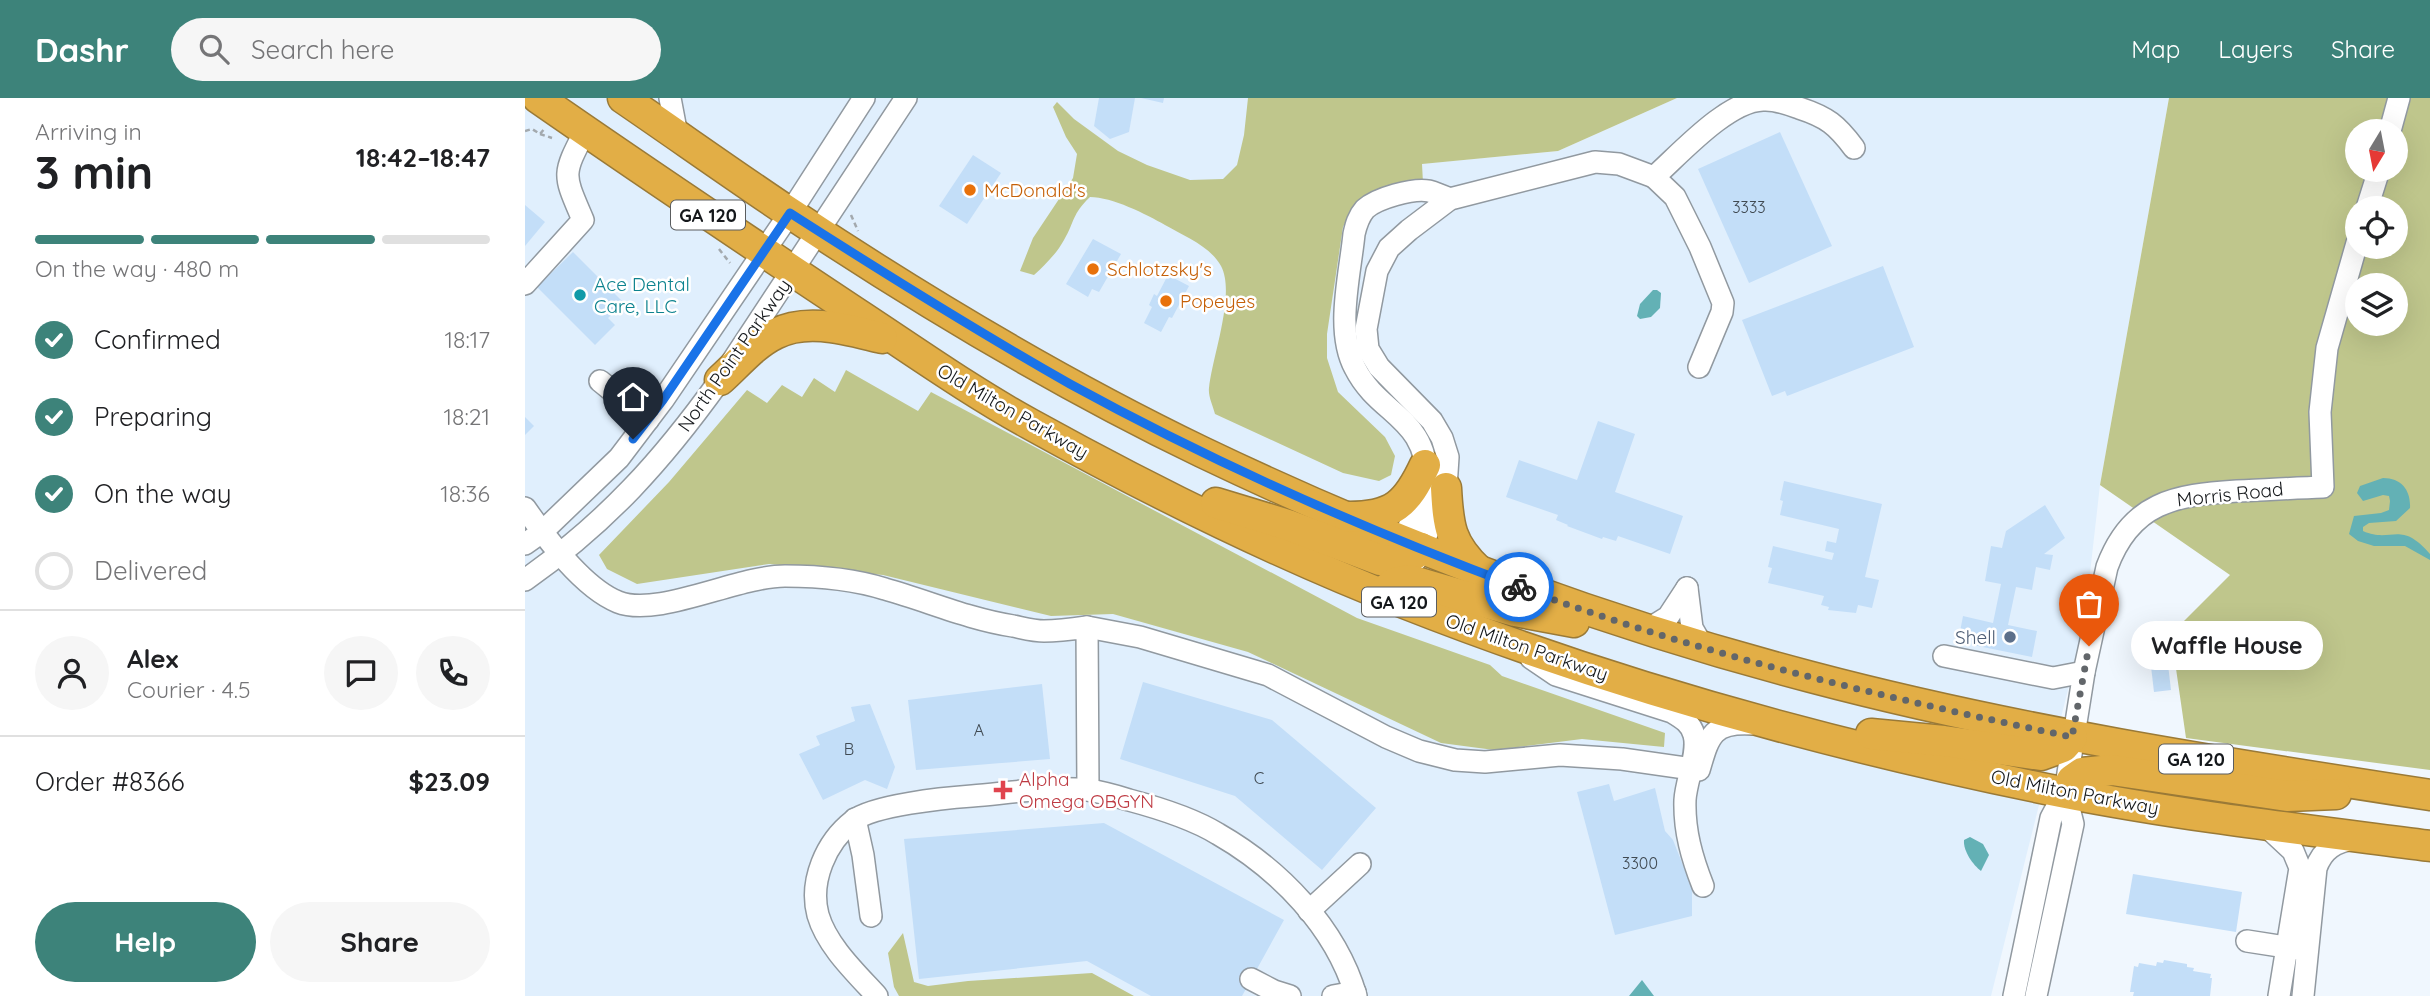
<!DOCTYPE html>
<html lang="en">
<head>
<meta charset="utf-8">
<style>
	body { margin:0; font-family:Quicksand,sans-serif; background:#f6f6f6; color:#202124; height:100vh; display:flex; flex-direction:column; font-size:26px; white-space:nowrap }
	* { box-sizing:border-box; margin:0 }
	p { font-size:23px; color:#757577 }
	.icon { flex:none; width:38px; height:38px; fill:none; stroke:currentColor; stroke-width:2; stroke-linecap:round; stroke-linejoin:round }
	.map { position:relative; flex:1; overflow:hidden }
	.side { display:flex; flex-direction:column; background:#fff; width:525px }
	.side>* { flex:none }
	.needle { width:46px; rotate:190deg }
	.fabs { position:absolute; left:1820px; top:21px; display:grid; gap:14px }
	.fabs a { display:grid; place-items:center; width:63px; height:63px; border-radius:50%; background:#fff; box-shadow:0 7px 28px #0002; font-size:35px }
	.pin { position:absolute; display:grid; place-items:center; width:60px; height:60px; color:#fff; margin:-72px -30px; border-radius:50% 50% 50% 0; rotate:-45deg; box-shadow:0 0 7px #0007 }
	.pin .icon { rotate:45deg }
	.courier { position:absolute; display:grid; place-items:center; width:70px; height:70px; margin:-35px; border:5px solid #1a73e8; border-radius:50%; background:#fff; color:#222; box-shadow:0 2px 9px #0007 }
	.bubble { position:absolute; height:49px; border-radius:24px; background:#fff; box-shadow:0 7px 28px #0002; font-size:23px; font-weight:800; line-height:49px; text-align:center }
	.summary em { font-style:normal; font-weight:800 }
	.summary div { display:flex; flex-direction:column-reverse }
	.summary { display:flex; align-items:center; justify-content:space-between; height:119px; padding:0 35px }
	h1 { font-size:46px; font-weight:800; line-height:52px }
	.bar { display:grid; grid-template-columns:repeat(4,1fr); gap:10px 7px; align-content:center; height:84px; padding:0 35px }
	.bar i { height:9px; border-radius:5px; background:#e0e0e0 }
	.bar .selected { background:#3d837a }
	.bar p { grid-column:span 4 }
	.line { display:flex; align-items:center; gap:18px; padding:0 35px; border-top:2px solid #e0e0e0 }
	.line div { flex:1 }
	.round { display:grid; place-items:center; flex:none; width:74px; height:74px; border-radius:37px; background:#f6f6f6 }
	ol { padding:0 35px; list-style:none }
	li { display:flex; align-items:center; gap:21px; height:77px }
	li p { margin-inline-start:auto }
	li .icon { padding:7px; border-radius:50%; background:#3d837a; color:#fff; stroke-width:4 }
	li:last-child { color:#757577 }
	li i { width:38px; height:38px; border:4px solid #e0e0e0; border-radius:50% }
	.cta { display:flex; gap:14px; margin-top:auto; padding:14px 35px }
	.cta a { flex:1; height:80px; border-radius:42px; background:#3d837a; color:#fff; font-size:28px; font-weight:800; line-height:80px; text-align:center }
	.cta a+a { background:#f6f6f6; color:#202124 }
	header { display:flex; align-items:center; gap:42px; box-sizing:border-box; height:98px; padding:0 35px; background:#3d837a; color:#fff }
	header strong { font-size:33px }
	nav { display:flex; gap:38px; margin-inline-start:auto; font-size:24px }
	.search { width:490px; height:63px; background:#f6f6f6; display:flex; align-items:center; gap:18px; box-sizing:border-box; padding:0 24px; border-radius:38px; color:#757577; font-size:26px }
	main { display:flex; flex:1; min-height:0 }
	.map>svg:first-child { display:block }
	.built { fill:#e0effd }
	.forest { fill:#bfc68c; fill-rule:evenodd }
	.water { fill:#63b1b5 }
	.building { fill:#c3def8 }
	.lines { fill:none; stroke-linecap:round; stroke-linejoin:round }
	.minor-casing { stroke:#9199a0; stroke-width:24 }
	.highway-casing { stroke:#9a7a37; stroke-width:33 }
	.path { stroke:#a3a9ae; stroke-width:2.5; stroke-dasharray:5 3.5; stroke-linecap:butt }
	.minor { stroke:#fff; stroke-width:21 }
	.highway { stroke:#e2ae46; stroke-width:30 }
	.done { stroke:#62666a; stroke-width:7; stroke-dasharray:0 12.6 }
	.route { stroke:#1a73e8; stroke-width:9 }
	.food-dot { fill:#e8710a; stroke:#fff; stroke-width:2.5 }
	.culture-dot { fill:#0f9aa8; stroke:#fff; stroke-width:2.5 }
	.service-dot { fill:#5c6f8a; stroke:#fff; stroke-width:2.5 }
	.health-dot { fill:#e0444e; stroke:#fff; stroke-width:2.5 }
	.labels { text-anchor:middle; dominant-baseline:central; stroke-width:5; stroke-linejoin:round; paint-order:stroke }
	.number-label { font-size:16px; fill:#404a52 }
	.shield { fill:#fff; stroke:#5b5d5f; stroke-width:2 }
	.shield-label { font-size:18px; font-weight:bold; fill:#15181b }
	.food-label { font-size:19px; fill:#c56008; stroke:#fff; text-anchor:start }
	.culture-label { font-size:19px; fill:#0d838f; stroke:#fff; text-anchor:start }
	.street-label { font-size:19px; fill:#15181b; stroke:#fff }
	.service-label { font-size:19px; fill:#4e5e75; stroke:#fff; text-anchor:end }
	.health-label { font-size:19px; fill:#be3a42; stroke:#fff; text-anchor:start }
</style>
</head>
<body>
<header>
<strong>Dashr</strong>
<div class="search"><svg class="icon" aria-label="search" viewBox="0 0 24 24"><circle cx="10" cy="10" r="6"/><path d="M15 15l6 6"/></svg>Search here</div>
<nav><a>Map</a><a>Layers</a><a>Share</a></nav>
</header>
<main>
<section class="side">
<div class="summary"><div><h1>3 min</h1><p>Arriving in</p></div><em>18:42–18:47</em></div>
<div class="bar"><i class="selected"></i><i class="selected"></i><i class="selected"></i><i></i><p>On the way · 480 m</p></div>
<ol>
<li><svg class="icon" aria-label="check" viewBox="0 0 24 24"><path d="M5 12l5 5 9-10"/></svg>Confirmed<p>18:17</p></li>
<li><svg class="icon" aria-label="check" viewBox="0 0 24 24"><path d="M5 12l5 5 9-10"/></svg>Preparing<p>18:21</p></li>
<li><svg class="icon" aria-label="check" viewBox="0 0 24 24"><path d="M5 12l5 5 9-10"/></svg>On the way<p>18:36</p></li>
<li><i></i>Delivered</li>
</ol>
<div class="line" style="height:126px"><a class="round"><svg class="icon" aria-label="person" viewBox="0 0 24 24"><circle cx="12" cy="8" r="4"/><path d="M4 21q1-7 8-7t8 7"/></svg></a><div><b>Alex</b><p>Courier · 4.5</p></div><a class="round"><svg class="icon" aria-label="chat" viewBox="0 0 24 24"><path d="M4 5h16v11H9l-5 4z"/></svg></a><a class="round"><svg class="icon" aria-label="phone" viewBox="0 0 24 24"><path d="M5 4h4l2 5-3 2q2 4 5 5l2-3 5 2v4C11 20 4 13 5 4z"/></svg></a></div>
<div class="line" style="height:91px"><div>Order #8366</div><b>$23.09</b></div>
<div class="cta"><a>Help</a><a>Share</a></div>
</section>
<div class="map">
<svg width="1905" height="898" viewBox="0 0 1905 898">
	<rect width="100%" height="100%" fill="#f0f7fe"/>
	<!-- built -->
	<path class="built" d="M5 0H785L882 67 1033 53 1152 0H1644L1575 387 1559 528 1466 898H0V8Z"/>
	<!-- forest -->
	<g class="forest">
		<path d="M723 0H1152L1033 53 897 66 898 85 877 87 845 95 829 108 818 129 802 236V260L813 294 860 339 870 358 866 377 854 383 818 375 690 316C688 308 683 298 684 290 687 259 711 196 696 168 685 148 659 138 640 127 621 116 587 99 565 99 547 116 550 123 539 142 532 155 520 167 509 177L495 173 508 140 548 80 552 56 541 39 528 9 532 4 549 21 593 53 622 67 665 82 698 81 712 67 719 37Z"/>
		<path d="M1644 0H1905V672L1661 640 1646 536 1705 477 1575 387ZM1832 33H1871V72H1832ZM1832 110H1871V149H1832ZM1832 187H1871V226H1832Z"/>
		<path d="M321 272 393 313 406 294 832 520 965 567 977 578 1140 635 1139 649 1057 641 969 652 916 645 723 554 588 516 526 518 358 477 244 466 112 486 82 471 74 457 144 384 222 292 242 305 257 287 277 299 289 280 310 294Z"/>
		<path d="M378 835 389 884 403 888 443 883 567 875 609 898H374L369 889 363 855Z"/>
	</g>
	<!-- water -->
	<g class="water">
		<path d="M1128 192H1132L1136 195 1135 210 1126 219 1115 221 1112 218 1115 206Z"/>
		<path d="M1858 380C1877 380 1886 393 1885 410L1871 423 1844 425 1838 429V433C1867 446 1875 421 1905 456V462L1880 448H1849L1833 443 1824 436 1829 418 1856 415 1864 412 1865 403 1864 398 1858 397 1838 403 1832 395 1835 388Z"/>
		<path d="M1445 739 1458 746 1464 757 1456 773C1448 767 1438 753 1439 742Z"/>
		<path d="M1117 882 1129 898H1104Z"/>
	</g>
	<!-- building -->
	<g class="building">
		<path d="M574 0H610L604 34 585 41 569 28Z"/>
		<path d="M616 0H639L638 5Z"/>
		<path d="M1255 34 1307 148 1224 185 1173 71Z"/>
		<path d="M448 57 476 75 442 126 414 108Z"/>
		<path d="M0 107 20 124 0 148Z"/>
		<path d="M568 141 596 156 574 194 567 191 563 199 541 186Z"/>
		<path d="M48 154 99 205 83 220 90 227 70 247 12 189Z"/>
		<path d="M1358 168 1389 249 1262 298 1260 293 1247 298 1217 222Z"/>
		<path d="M643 177 664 188 647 220 644 219 636 234 619 225 627 209 624 207 629 196 632 198Z"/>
		<path d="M0 319 9 328 0 337Z"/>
		<path d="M1073 323 1110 336 1090 394 1158 418 1145 456 1093 438 1091 443 1078 439 1077 441 1042 428 1043 427 1031 422 1033 417 981 399 994 362 1052 382Z"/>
		<path d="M1259 383 1357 406 1340 479 1354 482 1347 510 1333 507 1331 515 1303 512 1304 509 1296 507 1299 498 1243 485 1247 470 1243 469 1248 448 1307 462 1309 455 1300 453 1302 443 1311 445 1314 431 1255 417 1258 403 1255 402Z"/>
		<path d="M1520 407 1540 440 1519 456 1528 457 1525 472 1511 469 1507 492 1491 489 1483 527 1512 533 1507 559 1433 544 1438 518 1468 525 1476 486 1460 483 1466 448 1477 450 1481 433Z"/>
		<path d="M1640 541 1646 592 1629 594 1623 543Z"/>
		<path d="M618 584 747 622 851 710 797 772 710 698 595 661Z"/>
		<path d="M517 586 525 661 391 672 383 602Z"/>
		<path d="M345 606 370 669 362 691 340 682 298 702 274 656 295 647 291 638 330 623 326 609Z"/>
		<path d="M1084 686 1089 703 1130 690 1140 733 1148 742 1167 790V818L1090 837 1052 694Z"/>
		<path d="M579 725 759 822 717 898H626L562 863 394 881 379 741Z"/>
		<path d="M1608 776 1717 794 1711 834 1601 816Z"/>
		<path d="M1639 862 1662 866V869L1669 870 1668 873 1686 876 1685 880H1687L1685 898H1608L1609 894H1605L1609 868 1613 869 1614 865 1631 868 1632 864 1638 865Z"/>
	</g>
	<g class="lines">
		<defs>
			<g id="minor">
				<path d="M145 0 152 37"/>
				<path d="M1865 33 1874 0"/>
				<path d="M1129 79 1150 99 1175 149 1198 205 1197 214 1174 269"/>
				<path d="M1842 110 1854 72"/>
				<path d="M0 186 58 122C38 75 37 78 60 33"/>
				<path d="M75 283 123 322"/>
				<path d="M0 410C21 440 58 490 93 504 133 520 212 478 260 478 293 478 328 481 360 491 403 503 443 521 488 528 498 530 509 533 519 533 533 533 548 531 562 529L563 692"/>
				<path d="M0 446 17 434 94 360 138 302 265 115 339 0"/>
				<path d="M873 455 902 385C903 318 854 318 830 270 810 233 825 177 829 136 831 127 833 119 840 111 852 100 888 90 904 93 911 95 918 98 925 101"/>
				<path d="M891 462 921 390 923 359 917 340 907 323 854 269 843 251 841 231 852 173 864 150 884 132 925 101 1070 64 1094 66 1129 79C1155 56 1202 3 1238 2 1250 1 1263 6 1274 10 1302 19 1312 27 1329 50"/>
				<path d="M0 482C82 424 137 363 195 282L381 0"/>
				<path d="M1162 490 1167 530 1178 549"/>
				<path d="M562 529 615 539 743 577 861 639 894 653 930 662 960 664 1035 657 1097 661 1174 672C1184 638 1187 624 1226 626"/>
				<path d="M1122 532 1143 519 1162 490"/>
				<path d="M1419 558 1528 580 1559 574"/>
				<path d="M1006 560 1031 577 1147 614C1157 620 1166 625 1169 637 1174 655 1161 682 1160 702 1159 733 1167 760 1178 788"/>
				<path d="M330 721 338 757 346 818"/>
				<path d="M1739 726 1768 753 1775 770 1754 898"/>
				<path d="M784 813 835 766"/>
				<path d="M1722 843 1774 851"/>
				<path d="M726 881 749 893 765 898"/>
				<path d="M352 898C331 875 302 848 293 817 284 783 301 744 328 723 348 707 420 700 447 698 484 695 525 688 563 692 577 694 591 698 604 702 634 710 667 720 693 736 754 771 811 829 831 898"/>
				<path d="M808 898 830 894"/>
				<path d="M1489 898 1526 720 1540 694 1559 574 1582 469C1606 404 1650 397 1712 393 1740 392 1769 390 1798 389L1795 314 1802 250 1832 145"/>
				<path d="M1511 898 1548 726 1540 694"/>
				<path d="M1778 898 1791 770C1798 751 1810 744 1829 741"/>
			</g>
			<g id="highway">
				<path d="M13 0C118 73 224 144 331 215 389 253 445 293 505 326 626 393 751 455 879 505 1092 589 1312 649 1536 694 1658 718 1782 732 1905 748"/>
				<path d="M98 0C155 39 211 79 268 117 399 204 536 286 677 354 873 448 1076 524 1286 579 1490 633 1697 665 1905 697"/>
				<path d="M195 282C212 267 229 246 250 236 283 219 323 232 357 240"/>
				<path d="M921 390C923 428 925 446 954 473"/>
				<path d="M691 405 763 427 855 462 876 463 890 456 896 450"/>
				<path d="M824 419C868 419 882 406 900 367"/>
				<path d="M856 496 869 485 884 482 990 513 1049 524"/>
				<path d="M1346 636 1419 643 1516 657 1538 649 1547 639"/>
				<path d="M1540 694 1547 682 1557 675 1587 672 1762 698 1811 696"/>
			</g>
		</defs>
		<!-- minor casing -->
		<use href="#minor" class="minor-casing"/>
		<!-- highway casing -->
		<use href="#highway" class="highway-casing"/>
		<!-- path -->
		<g class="path">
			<path d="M0 33 7 31 15 36 20 30"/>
			<path d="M15 36 27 40"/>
			<path d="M326 117 333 133"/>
			<path d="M194 151 205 165"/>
		</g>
		<!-- minor -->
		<use href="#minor" class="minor"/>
		<!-- highway -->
		<use href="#highway" class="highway"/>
	</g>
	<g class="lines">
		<!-- done -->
		<path class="done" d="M994 489C1173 556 1361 600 1547 639L1564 548"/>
		<!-- route -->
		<path class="route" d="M108 341 138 302 265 115C357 174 450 232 545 286 689 365 841 432 994 489"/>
	</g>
	<!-- markers -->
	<g class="food-dot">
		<circle cx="445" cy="92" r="7"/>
		<circle cx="568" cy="171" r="7"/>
		<circle cx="641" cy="203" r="7"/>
	</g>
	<circle class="culture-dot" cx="55" cy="197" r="7"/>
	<circle class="service-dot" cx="1485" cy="539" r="7"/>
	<path class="health-dot" d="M474.5 681.5h7v7h7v7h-7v7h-7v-7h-7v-7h7z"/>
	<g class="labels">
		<!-- number labels -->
		<g class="number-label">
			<text x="1224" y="109">3333</text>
			<text x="454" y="632">A</text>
			<text x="324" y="651">B</text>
			<text x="734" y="680">C</text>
			<text x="1115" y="765">3300</text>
		</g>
		<!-- shield labels -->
		<g class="shield">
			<rect x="146" y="102.5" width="74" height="29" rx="5"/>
			<rect x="837" y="489.5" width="74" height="29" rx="5"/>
			<rect x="1634" y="646.5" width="74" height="29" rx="5"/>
		</g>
		<g class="shield-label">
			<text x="183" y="117">GA 120</text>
			<text x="874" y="504">GA 120</text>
			<text x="1671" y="661">GA 120</text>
		</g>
		<!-- food labels -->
		<g class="food-label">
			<text x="459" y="92">McDonald's</text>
			<text x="582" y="171">Schlotzsky's</text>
			<text x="655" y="203">Popeyes</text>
		</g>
		<!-- culture labels -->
		<g class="culture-label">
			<text x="69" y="186">Ace Dental<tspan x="69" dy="22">Care, LLC</tspan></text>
		</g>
		<!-- street labels -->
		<g class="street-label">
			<text transform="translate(209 257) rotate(-55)">North Point Parkway</text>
			<text transform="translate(488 313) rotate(30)">Old Milton Parkway</text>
			<text transform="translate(1705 396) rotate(-6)">Morris Road</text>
			<text transform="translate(1002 549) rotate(19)">Old Milton Parkway</text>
			<text transform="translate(1550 694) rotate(11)">Old Milton Parkway</text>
		</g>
		<!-- service labels -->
		<g class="service-label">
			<text x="1471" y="539">Shell</text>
		</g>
		<!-- health labels -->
		<g class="health-label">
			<text x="494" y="681">Alpha<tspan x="494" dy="22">Omega OBGYN</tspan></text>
		</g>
	</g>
</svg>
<div class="fabs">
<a><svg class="needle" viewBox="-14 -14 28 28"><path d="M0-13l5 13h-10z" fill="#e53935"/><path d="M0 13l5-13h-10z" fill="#757577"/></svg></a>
<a><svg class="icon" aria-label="locate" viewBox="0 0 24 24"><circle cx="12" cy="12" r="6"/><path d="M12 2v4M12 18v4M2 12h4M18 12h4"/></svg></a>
<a><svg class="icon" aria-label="layers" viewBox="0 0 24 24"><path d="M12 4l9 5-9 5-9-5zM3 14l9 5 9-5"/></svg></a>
</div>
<div class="pin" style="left:1564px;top:548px;background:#ea580c"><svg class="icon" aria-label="bag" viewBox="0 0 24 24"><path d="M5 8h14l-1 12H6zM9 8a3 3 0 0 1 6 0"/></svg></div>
<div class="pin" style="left:108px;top:341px;background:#1f2937"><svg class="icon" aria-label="home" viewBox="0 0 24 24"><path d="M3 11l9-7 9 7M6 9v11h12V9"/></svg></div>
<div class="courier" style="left:994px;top:489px"><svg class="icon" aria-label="bike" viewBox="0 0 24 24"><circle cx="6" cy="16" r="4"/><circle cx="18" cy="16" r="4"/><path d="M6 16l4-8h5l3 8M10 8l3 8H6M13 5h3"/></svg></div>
<div class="bubble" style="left:1606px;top:523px;width:192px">Waffle House</div>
</div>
</main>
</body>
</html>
